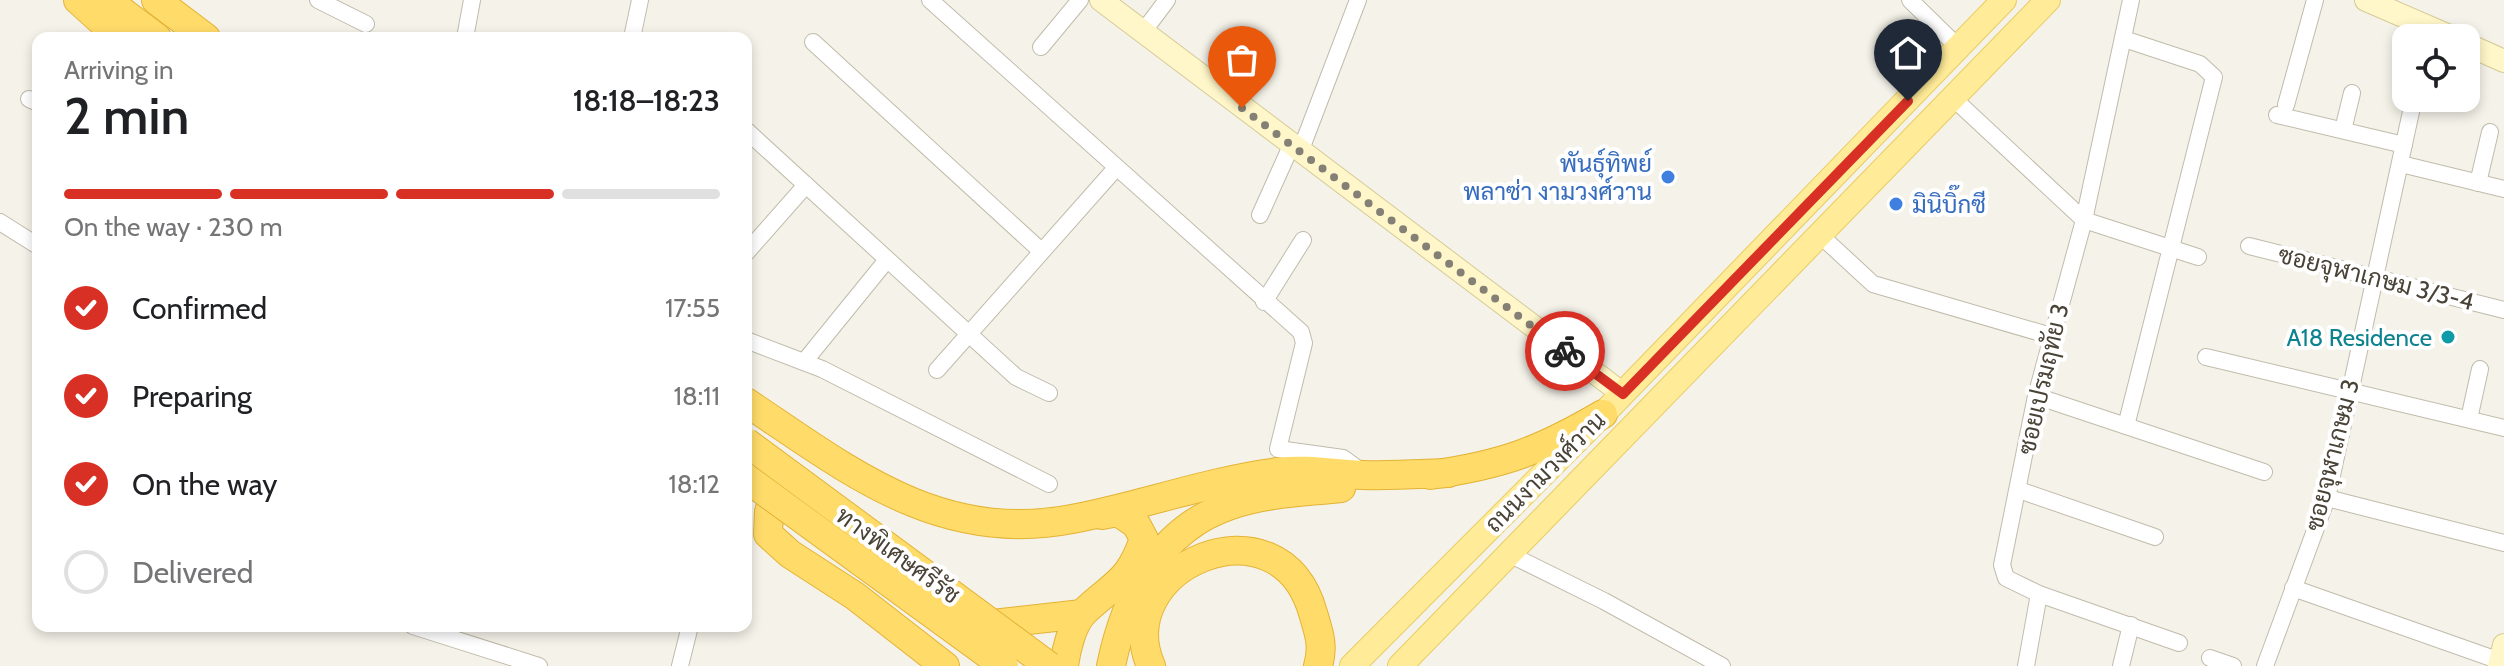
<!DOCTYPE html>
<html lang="en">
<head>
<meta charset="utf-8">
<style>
	body { margin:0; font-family:Cabin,Sarabun,sans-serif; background:#f2f2f2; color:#202124; height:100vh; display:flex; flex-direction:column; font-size:30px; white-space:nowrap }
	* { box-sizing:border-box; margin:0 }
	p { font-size:26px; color:#757577 }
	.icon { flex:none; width:44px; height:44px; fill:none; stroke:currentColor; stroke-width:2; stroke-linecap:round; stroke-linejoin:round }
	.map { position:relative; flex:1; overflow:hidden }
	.drawer { position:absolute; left:32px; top:32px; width:720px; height:600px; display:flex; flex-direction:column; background:#fff; border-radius:16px; box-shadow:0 4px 12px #0003 }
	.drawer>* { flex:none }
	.controls { position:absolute; left:2392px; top:24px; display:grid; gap:16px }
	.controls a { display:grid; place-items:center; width:88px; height:88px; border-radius:16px; background:#fff; box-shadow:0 4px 12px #0003; font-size:40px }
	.pin { position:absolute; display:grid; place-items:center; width:68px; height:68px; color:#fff; margin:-82px -34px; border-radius:50% 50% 50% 0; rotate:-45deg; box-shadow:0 0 8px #0007 }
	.pin .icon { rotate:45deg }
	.courier { position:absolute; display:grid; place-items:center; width:80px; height:80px; margin:-40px; border:6px solid #d93025; border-radius:50%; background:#fff; color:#222; box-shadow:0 2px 10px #0007 }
	.overview em { font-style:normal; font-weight:600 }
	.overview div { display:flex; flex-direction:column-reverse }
	.overview { display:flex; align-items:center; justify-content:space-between; height:136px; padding:0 32px }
	h1 { font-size:52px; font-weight:600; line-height:60px }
	.bar { display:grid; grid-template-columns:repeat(4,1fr); gap:12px 8px; align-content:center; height:96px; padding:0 32px }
	.bar i { height:10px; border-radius:6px; background:#e0e0e0 }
	.bar .current { background:#d93025 }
	.bar p { grid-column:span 4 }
	ol { padding:0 32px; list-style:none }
	li { display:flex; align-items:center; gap:24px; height:88px }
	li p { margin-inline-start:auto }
	li .icon { padding:8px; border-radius:50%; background:#d93025; color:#fff; stroke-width:4 }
	li:last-child { color:#757577 }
	li i { width:44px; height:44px; border:4px solid #e0e0e0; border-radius:50% }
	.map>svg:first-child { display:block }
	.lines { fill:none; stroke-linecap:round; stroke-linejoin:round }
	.street-casing { stroke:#c1bbab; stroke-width:18 }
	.secondary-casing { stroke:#d6cb97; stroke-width:24 }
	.primary-casing { stroke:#e8cd63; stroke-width:26 }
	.highway-casing { stroke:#e3b334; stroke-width:30 }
	.street { stroke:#fff; stroke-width:16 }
	.secondary { stroke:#fff7c9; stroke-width:22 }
	.primary { stroke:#ffeb98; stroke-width:24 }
	.highway { stroke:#ffdb6a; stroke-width:28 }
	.highway-bridge-casing { stroke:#e3b334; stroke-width:30; stroke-linecap:butt }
	.highway-bridge { stroke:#ffdb6a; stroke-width:28 }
	.done { stroke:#858075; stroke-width:8; stroke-dasharray:0 14.4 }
	.route { stroke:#d93025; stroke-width:10 }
	.shop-dot { fill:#3f7fe0; stroke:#fff; stroke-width:3 }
	.culture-dot { fill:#0f9aa8; stroke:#fff; stroke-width:3 }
	.labels { text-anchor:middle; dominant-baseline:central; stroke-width:8; stroke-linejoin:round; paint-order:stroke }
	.shop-label { font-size:24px; fill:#366cbe; stroke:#fff; text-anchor:end }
	.street-label { font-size:24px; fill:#494337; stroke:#fff }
	.culture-label { font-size:24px; fill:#0d838f; stroke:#fff; text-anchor:end }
</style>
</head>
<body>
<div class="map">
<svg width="2504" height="666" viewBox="0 0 2504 666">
	<rect width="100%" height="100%" fill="#f5f2e9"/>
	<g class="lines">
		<defs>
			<g id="street">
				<path d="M318 0 366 24"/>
				<path d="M930 0 1301 332 1304 343 1278 449 1343 458 1365 474"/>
				<path d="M1910 0 1958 47"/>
				<path d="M2131 0 2084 220 2036 396 2002 565 2006 578 2039 594 2179 643"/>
				<path d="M1143 32 1167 0"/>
				<path d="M465 38 472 0"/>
				<path d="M632 38 640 0"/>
				<path d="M2124 39 2200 64 2214 77 2126 426"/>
				<path d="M813 42 1041 251"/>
				<path d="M1041 47 1080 0"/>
				<path d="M1953 98 2084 220 2198 257"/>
				<path d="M29 99 38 103"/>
				<path d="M2286 105 2315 0"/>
				<path d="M2277 115 2404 145"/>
				<path d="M2343 130 2352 93"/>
				<path d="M747 131 1016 377 1049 393"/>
				<path d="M1300 152 1358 0"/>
				<path d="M2401 164 2504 189"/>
				<path d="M2478 183 2490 132"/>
				<path d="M1260 215 1291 146"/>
				<path d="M0 222 38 246"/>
				<path d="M1820 235 1873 284 2051 336"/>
				<path d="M2249 246 2504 310"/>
				<path d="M746 253 806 185"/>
				<path d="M1264 302 1303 240"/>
				<path d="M746 340 822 369 1049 484"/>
				<path d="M2206 357 2504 428"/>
				<path d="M804 362 886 261"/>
				<path d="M937 370 1116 168"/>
				<path d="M2036 396 2264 472"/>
				<path d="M2469 419 2480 369"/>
				<path d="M2019 490 2155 537"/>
				<path d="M2327 498 2504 543"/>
				<path d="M1509 554 1604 601 1722 666"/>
				<path d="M2293 588 2500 661"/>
				<path d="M413 626 539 666"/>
				<path d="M2210 658 2233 666"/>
				<path d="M680 666 690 626"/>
				<path d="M2026 666 2039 594"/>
				<path d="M2121 666 2131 625"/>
				<path d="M2265 666 2327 498 2414 98"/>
			</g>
			<g id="secondary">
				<path d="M1101 0 1623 394"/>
				<path d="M2366 0 2454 38"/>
				<path d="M2466 44 2504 61"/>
				<path d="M2499 666 2504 645"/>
			</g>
			<g id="primary">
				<path d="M1352 666 1603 414 2004 0"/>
				<path d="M1400 666 2048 0"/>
			</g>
			<g id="highway">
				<path d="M78 0 120 38"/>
				<path d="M107 0 157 38"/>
				<path d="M156 0 206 38"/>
				<path d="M746 402C848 470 940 545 1072 519 1141 506 1208 481 1278 472 1305 468 1336 474 1363 475 1391 476 1420 474 1448 473"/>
				<path d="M1430 475C1502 465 1540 451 1603 414"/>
				<path d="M780 498 769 511 768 534 790 554 855 596 945 666"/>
				<path d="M975 626 1082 614"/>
				<path d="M1064 666C1066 650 1072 624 1084 612 1115 582 1128 584 1144 539L1136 524 1118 512 1102 515"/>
				<path d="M1111 666C1125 598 1158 529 1231 505 1265 493 1305 492 1341 488"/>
				<path d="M1151 666C1108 568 1279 492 1313 613 1319 633 1324 646 1318 666"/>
			</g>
		</defs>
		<!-- street casing -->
		<use href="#street" class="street-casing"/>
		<!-- secondary casing -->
		<use href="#secondary" class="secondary-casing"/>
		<!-- primary casing -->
		<use href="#primary" class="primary-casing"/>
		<!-- highway casing -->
		<use href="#highway" class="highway-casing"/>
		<!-- street -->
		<use href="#street" class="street"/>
		<!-- secondary -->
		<use href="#secondary" class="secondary"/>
		<!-- primary -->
		<use href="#primary" class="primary"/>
		<!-- highway -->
		<use href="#highway" class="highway"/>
		<defs>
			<g id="highway-bridge">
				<path d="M746 442 1049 666"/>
				<path d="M746 478 1004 666"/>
			</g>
		</defs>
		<!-- highway-bridge casing -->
		<use href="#highway-bridge" class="highway-bridge-casing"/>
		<!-- highway-bridge -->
		<use href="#highway-bridge" class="highway-bridge"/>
	</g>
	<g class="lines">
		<!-- done -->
		<path class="done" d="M1242 108 1565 351"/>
		<!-- route -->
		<path class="route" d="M1565 351 1623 394 1908 101"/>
	</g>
	<!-- markers -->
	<g class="shop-dot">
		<circle cx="1668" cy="177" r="8"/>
		<circle cx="1896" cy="204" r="8"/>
	</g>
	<circle class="culture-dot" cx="2448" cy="337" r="8"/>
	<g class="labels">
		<!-- shop labels -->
		<g class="shop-label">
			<text x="1652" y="163">พันธุ์ทิพย์<tspan x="1652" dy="28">พลาซ่า งามวงศ์วาน</tspan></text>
			<text x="1912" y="204" text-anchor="start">มินิบิ๊กซี</text>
		</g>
		<!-- street labels -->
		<g class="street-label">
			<text transform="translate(2376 278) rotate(14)">ซอยจุฬาเกษม 3/3-4</text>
			<text transform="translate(2043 379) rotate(-77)">ซอยเปรมฤทัย 3</text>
			<text transform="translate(2332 455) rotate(-76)">ซอยจุฬาเกษม 3</text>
			<text transform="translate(1545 472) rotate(-45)">ถนนงามวงศ์วาน</text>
			<text transform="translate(898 555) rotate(36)">ทางพิเศษศรีรัช</text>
		</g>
		<!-- culture labels -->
		<g class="culture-label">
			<text x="2432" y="337">A18 Residence</text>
		</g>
	</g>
</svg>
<div class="controls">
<a><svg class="icon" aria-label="locate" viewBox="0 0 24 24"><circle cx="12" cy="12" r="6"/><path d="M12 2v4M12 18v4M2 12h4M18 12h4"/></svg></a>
</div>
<div class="pin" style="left:1242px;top:108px;background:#ea580c"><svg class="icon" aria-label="bag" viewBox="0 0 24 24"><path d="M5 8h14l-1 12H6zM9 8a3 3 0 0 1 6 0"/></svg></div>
<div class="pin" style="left:1908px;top:101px;background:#1f2937"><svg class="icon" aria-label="home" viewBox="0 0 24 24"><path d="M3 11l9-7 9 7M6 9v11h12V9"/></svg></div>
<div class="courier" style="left:1565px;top:351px"><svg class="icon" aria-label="bike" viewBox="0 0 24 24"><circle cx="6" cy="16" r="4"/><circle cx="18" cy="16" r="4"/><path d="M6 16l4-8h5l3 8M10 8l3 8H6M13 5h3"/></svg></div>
<section class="drawer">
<div class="overview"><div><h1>2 min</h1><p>Arriving in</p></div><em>18:18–18:23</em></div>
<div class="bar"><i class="current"></i><i class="current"></i><i class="current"></i><i></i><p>On the way · 230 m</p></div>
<ol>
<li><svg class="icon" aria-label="check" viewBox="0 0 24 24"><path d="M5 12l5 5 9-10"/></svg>Confirmed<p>17:55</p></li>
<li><svg class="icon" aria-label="check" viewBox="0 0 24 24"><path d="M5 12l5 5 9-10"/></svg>Preparing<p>18:11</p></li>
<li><svg class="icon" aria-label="check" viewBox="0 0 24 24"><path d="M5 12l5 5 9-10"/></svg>On the way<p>18:12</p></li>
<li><i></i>Delivered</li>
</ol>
</section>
</div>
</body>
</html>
